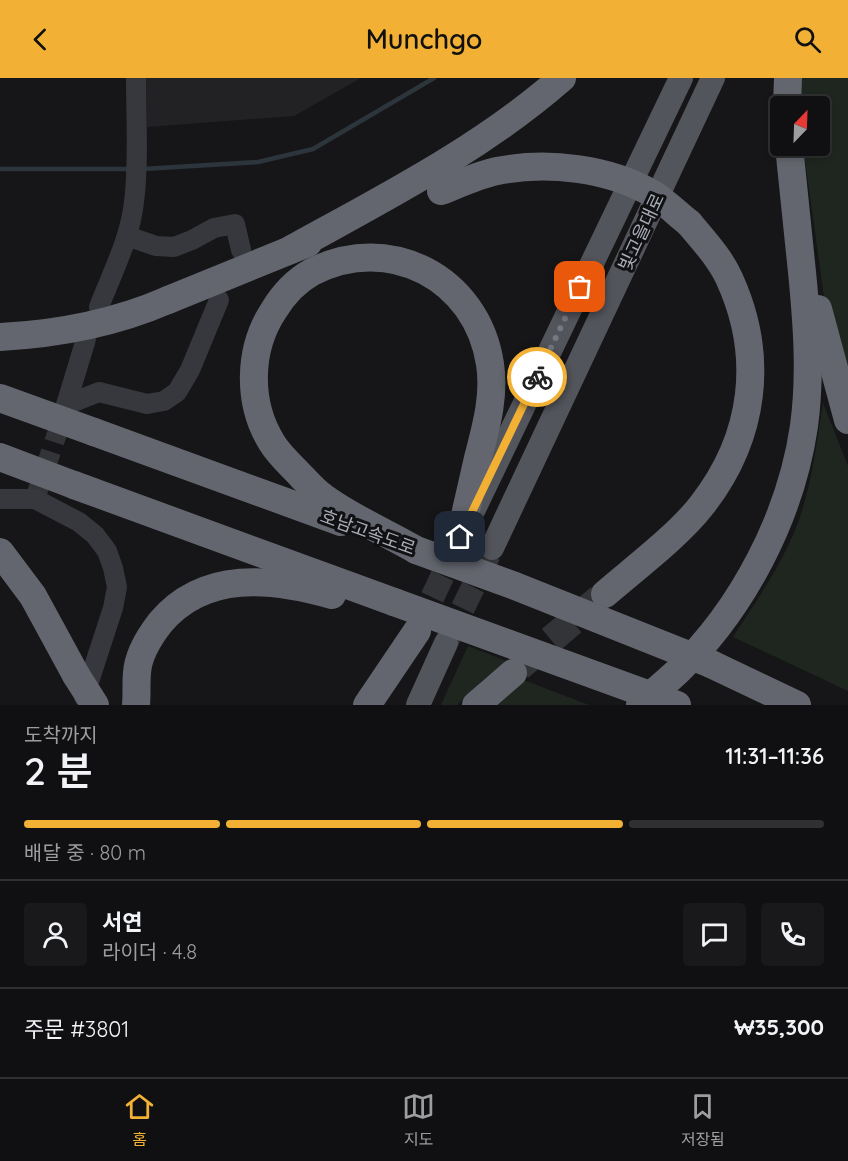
<!DOCTYPE html>
<html lang="ko">
<head>
<meta charset="utf-8">
<style>
	body { margin:0; font-family:Quicksand,"Noto Sans KR",sans-serif; background:#19191b; color:#f1f3f6; height:100vh; display:flex; flex-direction:column; font-size:22px; white-space:nowrap }
	* { box-sizing:border-box; margin:0 }
	p { font-size:20px; color:#9c9d9f }
	.icon { flex:none; width:33px; height:33px; fill:none; stroke:currentColor; stroke-width:2; stroke-linecap:round; stroke-linejoin:round }
	.map { position:relative; height:627px; overflow:hidden }
	.panel { display:flex; flex-direction:column; background:#101012; flex:1 }
	.panel>* { flex:none }
	.needle { width:39px; rotate:23deg }
	.tools { position:absolute; left:770px; top:18px; display:grid; gap:12px }
	.tools a { display:grid; place-items:center; width:60px; height:60px; border-radius:6px; background:#101012; box-shadow:0 3px 9px #0003,0 0 0 2px #303032; font-size:30px }
	.pin { position:absolute; display:grid; place-items:center; width:51px; height:51px; color:#fff; margin:-26px; border-radius:12px; box-shadow:0 3px 9px #0006 }
	.courier { position:absolute; display:grid; place-items:center; width:60px; height:60px; margin:-30px; border:4px solid #f2b134; border-radius:50%; background:#fff; color:#222; box-shadow:0 2px 8px #0007 }
	.head em { font-style:normal; font-weight:600 }
	.head div { display:flex; flex-direction:column-reverse }
	.head { display:flex; align-items:center; justify-content:space-between; height:102px; padding:0 24px }
	h1 { font-size:39px; font-weight:600; line-height:45px }
	.bar { display:grid; grid-template-columns:repeat(4,1fr); gap:9px 6px; align-content:center; height:72px; padding:0 24px }
	.bar i { height:8px; border-radius:4px; background:#303032 }
	.bar .current { background:#f2b134 }
	.bar p { grid-column:span 4 }
	.line { display:flex; align-items:center; gap:15px; padding:0 24px; border-top:2px solid #303032 }
	.line div { flex:1 }
	.round { display:grid; place-items:center; flex:none; width:63px; height:63px; border-radius:6px; background:#19191b }
	header { display:flex; justify-content:space-between; align-items:center; height:78px; padding:0 24px; background:#f2b134; color:#111; font-size:27px; font-weight:600 }
	.tab-bar { display:flex; justify-content:space-around; align-items:center; height:84px; border-top:2px solid #303032; background:#101012; font-size:16px; color:#9c9d9f }
	.tab-bar a { display:grid; justify-items:center; gap:3px }
	.tab-bar .current { color:#f2b134 }
	.map>svg:first-child { display:block }
	.built { fill:#222225 }
	.green { fill:#1e261f }
	.lines { fill:none; stroke-linecap:round; stroke-linejoin:round }
	.stream { stroke:#2c353c; stroke-width:4.5 }
	.minor-tunnel { stroke:#333438; stroke-width:20; stroke-dasharray:20 10; stroke-linecap:butt }
	.major-tunnel { stroke:#333438; stroke-width:24; stroke-dasharray:24 12; stroke-linecap:butt }
	.highway-tunnel { stroke:#333438; stroke-width:28; stroke-dasharray:28 14; stroke-linecap:butt }
	.minor { stroke:#37383d; stroke-width:20 }
	.major { stroke:#53555c; stroke-width:24 }
	.highway { stroke:#63666e; stroke-width:28 }
	.highway-bridge { stroke:#63666e; stroke-width:28 }
	.done { stroke:#757880; stroke-width:6; stroke-dasharray:0 10.8 }
	.route { stroke:#f2b134; stroke-width:8 }
	.labels { text-anchor:middle; dominant-baseline:central; stroke-width:6; stroke-linejoin:round; paint-order:stroke }
	.street-label { font-size:18px; fill:#a8adb8; stroke:#111113 }
</style>
</head>
<body>
<header><svg class="icon" aria-label="back" viewBox="0 0 24 24"><path d="M15 5l-7 7 7 7"/></svg>Munchgo<svg class="icon" aria-label="search" viewBox="0 0 24 24"><circle cx="10" cy="10" r="6"/><path d="M15 15l6 6"/></svg></header>
<div class="map">
<svg width="848" height="627" viewBox="0 0 848 627">
	<rect width="100%" height="100%" fill="#161618"/>
	<!-- built -->
	<path class="built" d="M146 0H361L294 38 147 49Z"/>
	<!-- green -->
	<g class="green">
		<path d="M800 0H848V310L824 219 803 68H819V28H801Z"/>
		<path d="M823 325 848 388V613L733 559C755 525 778 492 794 455 811 414 816 369 823 325Z"/>
		<path d="M468 568 509 584 486 599 457 627H441Z"/>
		<path d="M521 601 589 627H494Z"/>
	</g>
	<g class="lines">
		<!-- stream -->
		<g class="stream">
			<path d="M0 91H131"/>
			<path d="M143 91 258 84 313 71 434 0"/>
		</g>
		<!-- minor-tunnel -->
		<path class="minor-tunnel" d="M35 421 65 332"/>
		<!-- major-tunnel -->
		<g class="major-tunnel">
			<path d="M417 552 457 467"/>
			<path d="M447 563 492 470"/>
		</g>
		<!-- highway-tunnel -->
		<path class="highway-tunnel" d="M519 589 600 520"/>
		<!-- minor -->
		<g class="minor">
			<path d="M127 158 156 168 174 169 192 162 214 150 235 146 241 172"/>
			<path d="M99 229C112 195 130 161 134 124 139 84 136 41 136 0"/>
			<path d="M66 327 99 314 147 326 164 323 177 314 190 292 219 222"/>
			<path d="M66 327 86 261"/>
			<path d="M0 421H35L79 444 95 457 107 473 113 490 117 509 113 530 84 619"/>
		</g>
		<!-- major -->
		<g class="major">
			<path d="M474 431 681 0"/>
			<path d="M492 470 713 0"/>
			<path d="M418 627 446 565"/>
		</g>
		<!-- highway -->
		<g class="highway">
			<path d="M787 28 788 0"/>
			<path d="M290 172C384 120 481 71 562 0"/>
			<path d="M168 222 308 165"/>
			<path d="M818 231 848 342"/>
			<path d="M94 354 341 444"/>
			<path d="M74 407 394 524"/>
			<path d="M416 472C387 455 348 438 322 418 315 413 308 405 302 399 292 388 280 378 272 365 247 325 248 271 274 232 283 217 296 203 312 194 389 154 477 200 490 286 495 318 486 349 478 380 472 406 466 433 460 459"/>
			<path d="M0 474 33 518 76 597"/>
			<path d="M605 516C635 490 678 458 702 427 755 359 765 278 729 200 720 180 703 162 689 145"/>
			<path d="M711 586 797 627"/>
			<path d="M136 627C137 616 136 605 137 595 138 577 150 558 160 545 204 492 272 500 332 517"/>
			<path d="M367 627 417 553"/>
			<path d="M476 627 513 595"/>
			<path d="M640 627C652 616 665 605 677 594 743 531 791 438 804 348 811 297 807 245 802 194 798 152 793 110 789 68"/>
		</g>
		<!-- highway-bridge -->
		<g class="highway-bridge">
			<path d="M441 113C459 106 478 97 497 93 547 83 609 90 653 116 666 124 677 136 689 145"/>
			<path d="M0 259C58 256 115 245 168 222"/>
			<path d="M0 320 94 354"/>
			<path d="M0 379 74 407"/>
			<path d="M416 472 515 508 711 586"/>
			<path d="M394 524 677 627"/>
			<path d="M76 597 95 627"/>
		</g>
	</g>
	<g class="lines">
		<!-- done -->
		<path class="done" d="M537 299 580 209"/>
		<!-- route -->
		<path class="route" d="M460 459 537 299"/>
	</g>
	<g class="labels">
		<!-- street labels -->
		<g class="street-label">
			<text transform="translate(641 154) rotate(-65)">빛고을대로</text>
			<text transform="translate(368 454) rotate(20)">호남고속도로</text>
		</g>
	</g>
</svg>
<div class="tools">
<a><svg class="needle" viewBox="-14 -14 28 28"><path d="M0-13l5 13h-10z" fill="#e53935"/><path d="M0 13l5-13h-10z" fill="#9c9d9f"/></svg></a>
</div>
<div class="pin" style="left:580px;top:209px;background:#ea580c"><svg class="icon" aria-label="bag" viewBox="0 0 24 24"><path d="M5 8h14l-1 12H6zM9 8a3 3 0 0 1 6 0"/></svg></div>
<div class="pin" style="left:460px;top:459px;background:#1f2937"><svg class="icon" aria-label="home" viewBox="0 0 24 24"><path d="M3 11l9-7 9 7M6 9v11h12V9"/></svg></div>
<div class="courier" style="left:537px;top:299px"><svg class="icon" aria-label="bike" viewBox="0 0 24 24"><circle cx="6" cy="16" r="4"/><circle cx="18" cy="16" r="4"/><path d="M6 16l4-8h5l3 8M10 8l3 8H6M13 5h3"/></svg></div>
</div>
<section class="panel">
<div class="head"><div><h1>2 분</h1><p>도착까지</p></div><em>11:31–11:36</em></div>
<div class="bar"><i class="current"></i><i class="current"></i><i class="current"></i><i></i><p>배달 중 · 80 m</p></div>
<div class="line" style="height:108px"><a class="round"><svg class="icon" aria-label="person" viewBox="0 0 24 24"><circle cx="12" cy="8" r="4"/><path d="M4 21q1-7 8-7t8 7"/></svg></a><div><b>서연</b><p>라이더 · 4.8</p></div><a class="round"><svg class="icon" aria-label="chat" viewBox="0 0 24 24"><path d="M4 5h16v11H9l-5 4z"/></svg></a><a class="round"><svg class="icon" aria-label="phone" viewBox="0 0 24 24"><path d="M5 4h4l2 5-3 2q2 4 5 5l2-3 5 2v4C11 20 4 13 5 4z"/></svg></a></div>
<div class="line" style="height:78px"><div>주문 #3801</div><b>₩35,300</b></div>
</section>
<nav class="tab-bar">
<a class="current"><svg class="icon" aria-label="home" viewBox="0 0 24 24"><path d="M3 11l9-7 9 7M6 9v11h12V9"/></svg>홈</a>
<a><svg class="icon" aria-label="map" viewBox="0 0 24 24"><path d="M3 6l6-2 6 2 6-2v14l-6 2-6-2-6 2zM9 4v14M15 6v14"/></svg>지도</a>
<a><svg class="icon" aria-label="saved" viewBox="0 0 24 24"><path d="M7 4h10v16l-5-4-5 4z"/></svg>저장됨</a>
</nav>
</body>
</html>
